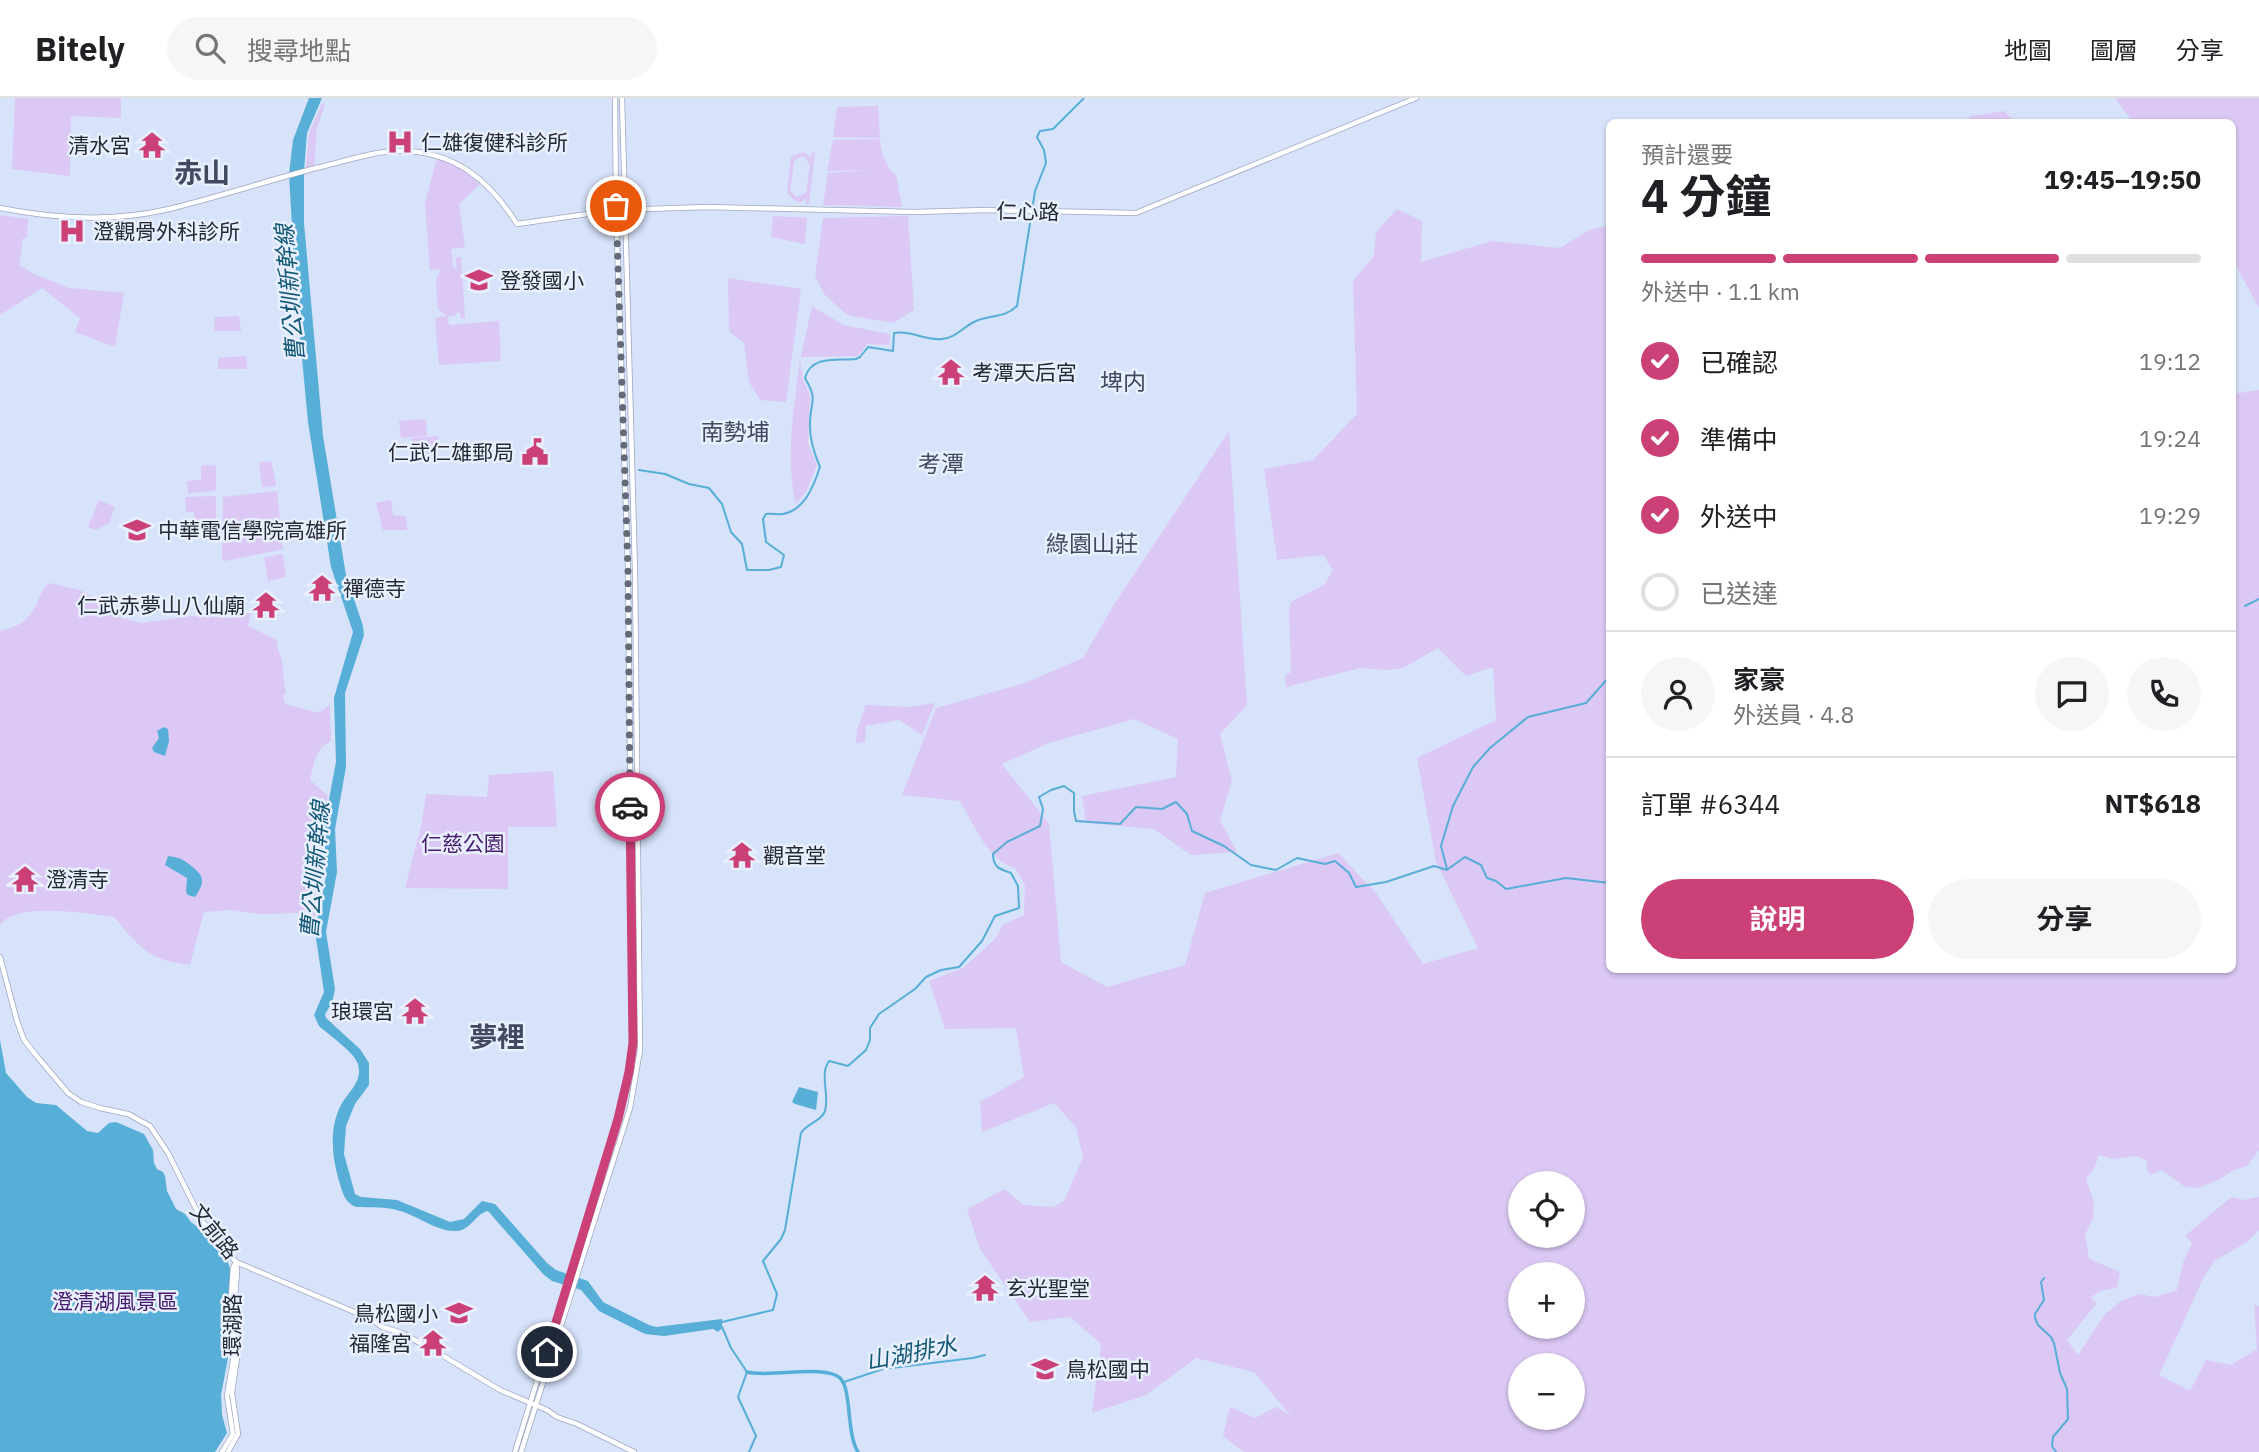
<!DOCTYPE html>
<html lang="zh-TW">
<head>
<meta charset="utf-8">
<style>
	body { margin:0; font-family:"IBM Plex Sans","Noto Sans TC",sans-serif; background:#f6f6f6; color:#202124; height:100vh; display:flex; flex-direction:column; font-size:26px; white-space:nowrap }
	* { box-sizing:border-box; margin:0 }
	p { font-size:23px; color:#757577 }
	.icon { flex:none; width:38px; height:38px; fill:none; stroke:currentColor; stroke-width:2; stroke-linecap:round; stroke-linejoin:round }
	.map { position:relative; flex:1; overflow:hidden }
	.panel { position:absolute; left:1606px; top:21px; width:630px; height:854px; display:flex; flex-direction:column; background:#fff; border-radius:10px; box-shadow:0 2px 5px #0004 }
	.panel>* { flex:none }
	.controls { position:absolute; left:1508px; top:1073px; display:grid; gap:14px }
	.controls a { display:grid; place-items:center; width:77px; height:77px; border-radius:50%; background:#fff; box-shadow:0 2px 5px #0004; font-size:35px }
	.pin { position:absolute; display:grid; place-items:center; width:60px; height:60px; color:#fff; margin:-30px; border:4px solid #fff; border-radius:50%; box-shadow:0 2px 7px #0007 }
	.courier { position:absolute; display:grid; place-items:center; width:70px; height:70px; margin:-35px; border:5px solid #cb4077; border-radius:50%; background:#fff; color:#222; box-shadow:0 2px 9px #0007 }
	.overview em { font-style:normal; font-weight:700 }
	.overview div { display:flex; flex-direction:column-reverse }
	.overview { display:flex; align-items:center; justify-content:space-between; height:119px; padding:0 35px }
	h1 { font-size:46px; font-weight:700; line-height:52px }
	.bar { display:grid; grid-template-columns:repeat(4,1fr); gap:10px 7px; align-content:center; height:84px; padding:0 35px }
	.bar i { height:9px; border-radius:5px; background:#e0e0e0 }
	.bar .on { background:#cb4077 }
	.bar p { grid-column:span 4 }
	.line { display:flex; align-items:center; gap:18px; padding:0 35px; border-top:2px solid #e0e0e0 }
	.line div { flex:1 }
	.round { display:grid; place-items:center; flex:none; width:74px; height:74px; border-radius:37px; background:#f6f6f6 }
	ol { padding:0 35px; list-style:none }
	li { display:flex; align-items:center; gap:21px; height:77px }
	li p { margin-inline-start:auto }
	li .icon { padding:7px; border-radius:50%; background:#cb4077; color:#fff; stroke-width:4 }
	li:last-child { color:#757577 }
	li i { width:38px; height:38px; border:4px solid #e0e0e0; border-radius:50% }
	.action { display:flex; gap:14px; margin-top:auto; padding:14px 35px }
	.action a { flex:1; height:80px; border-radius:42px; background:#cb4077; color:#fff; font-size:28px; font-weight:700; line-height:80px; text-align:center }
	.action a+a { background:#f6f6f6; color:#202124 }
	header { display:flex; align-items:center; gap:42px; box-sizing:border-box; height:98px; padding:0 35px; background:#fff; border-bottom:2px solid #e0e0e0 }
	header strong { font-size:33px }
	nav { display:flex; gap:38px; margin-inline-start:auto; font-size:24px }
	.search { width:490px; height:63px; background:#f6f6f6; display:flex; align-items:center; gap:18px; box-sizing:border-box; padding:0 24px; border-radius:38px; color:#757577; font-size:26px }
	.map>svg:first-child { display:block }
	.green { fill:#dbc8f4; fill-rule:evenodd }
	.water { fill:#57aed7 }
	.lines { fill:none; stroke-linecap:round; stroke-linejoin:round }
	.stream { stroke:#57aed7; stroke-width:2 }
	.canal { stroke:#57aed7; stroke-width:3.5 }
	.secondary-casing { stroke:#9da7bf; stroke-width:6 }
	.secondary { stroke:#fff; stroke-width:4.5 }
	.done { stroke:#636a78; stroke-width:7; stroke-dasharray:0 12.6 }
	.route { stroke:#cb4077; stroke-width:9 }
	.labels { text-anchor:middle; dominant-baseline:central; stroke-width:5; stroke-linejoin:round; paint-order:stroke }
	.poi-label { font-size:21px; fill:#252932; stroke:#e8efff; text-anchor:start }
	.street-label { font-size:21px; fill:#252932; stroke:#e8efff }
	.park-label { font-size:21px; fill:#471c6c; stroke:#e8efff }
	.water-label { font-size:23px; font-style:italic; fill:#135875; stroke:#e8efff }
	.neighbourhood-label { font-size:23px; fill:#414a5f; stroke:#e8efff }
	.district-label { font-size:28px; font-weight:bold; fill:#414a5f; stroke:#e8efff }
</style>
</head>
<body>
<header>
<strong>Bitely</strong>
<div class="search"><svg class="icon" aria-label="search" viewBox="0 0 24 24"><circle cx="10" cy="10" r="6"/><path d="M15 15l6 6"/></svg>搜尋地點</div>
<nav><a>地圖</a><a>圖層</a><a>分享</a></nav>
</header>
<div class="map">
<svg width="2259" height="1354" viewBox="0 0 2259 1354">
	<rect width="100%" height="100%" fill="#d7e2fb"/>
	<!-- green -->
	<g class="green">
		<path d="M15 0H121V20L71 18 70 78 12 71Z"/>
		<path d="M2115 0H2259V210L2233 162V24H2133Z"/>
		<path d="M322 5 325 6 317 30 314 68 306 70 309 36Z"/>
		<path d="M878 8 880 40 833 39 837 9Z"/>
		<path d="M2004 13 2015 24H1968L1970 18Z"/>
		<path d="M880 41C881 54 885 69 896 77L902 109 823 107 828 75 874 72 827 73 833 42Z"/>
		<path d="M803 54 811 59 812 54H815L809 106H806V101L801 104H796L787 95 791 59ZM804 58 810 67 806 95 797 99 790 93 794 63 800 59Z"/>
		<path d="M437 59 463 72 480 86 459 106 465 149 451 151 453 168H451L457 172 456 160 461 159 465 220H461L460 213 453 218H448L449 227 499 223 501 263 439 267 435 220 447 218 438 211 436 181 441 171 430 172 425 106Z"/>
		<path d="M1397 111 1422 123 1421 164 1492 143 1560 150 1589 132 1610 127V872H2233V296L2259 292V1052L2247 1068 2232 1073 2220 1081 2198 1090 2184 1088 2162 1072 2150 1077 2147 1072V1063L2136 1058 2113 1061 2099 1057 2094 1071 2086 1080 2094 1105 2093 1120 2085 1137 2089 1161 2120 1174 2117 1190 2100 1193 2090 1200 2097 1205 2067 1242 2078 1257 2105 1216 2121 1203 2139 1196 2155 1199 2177 1192 2183 1165 2192 1145 2185 1138 2231 1099 2243 1102 2259 1099V1132L2247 1144 2214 1163 2203 1181 2159 1277 2190 1293 2206 1262 2231 1267 2257 1251 2254 1207 2259 1208V1354H1244L1223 1338 1230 1309 1255 1320 1276 1309 1291 1318 1254 1274 1196 1260 1146 1297 1092 1315 1101 1246 1070 1219 1030 1224 980 1151 967 1111 1005 1091 1023 1107 1053 1109 1064 1103 1083 1059 1076 1029 1054 1005 982 1034 980 1004 1024 979 1016 930 945 931 929 883 963 870 995 841 1003 827 1024 817 1025 787 1015 770C987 762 974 726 960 703L902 697 936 610 1025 585 1083 560 1113 508 1229 333 1247 607 1220 636 1232 683 1220 722 1237 754 1191 757 1154 731 1086 725 1082 698 1176 679 1178 641 1134 621 1049 645 1002 666 1049 726 1061 864 1107 889 1185 867 1205 795 1338 755 1376 795 1423 866 1478 850 1436 764 1417 660 1496 622 1493 569 1466 578 1438 550 1403 570 1387 572 1360 570 1286 589 1285 578 1291 574 1289 512 1291 504 1324 487 1333 472 1323 457 1277 462 1264 371 1313 362 1357 316 1353 183 1374 158 1376 134ZM1573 1085V1138H1521V1085ZM1521 1176H1573V1228H1521ZM1521 1267H1573V1320H1521Z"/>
		<path d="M0 117 28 121 27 140H23L19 167 36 177 69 190 124 195 115 249 75 234 80 220 42 190 0 217Z"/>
		<path d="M773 118 807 120 805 146 771 139Z"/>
		<path d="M908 118 914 212 893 225 847 217 824 196 815 178 823 120Z"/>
		<path d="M728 180 801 191 786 304 760 302 749 284 744 245 729 233Z"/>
		<path d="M812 208 843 227 890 236 889 247 867 246 858 258 801 259Z"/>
		<path d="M239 218 241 233H214L215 219Z"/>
		<path d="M246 258 247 271H218V260Z"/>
		<path d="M800 262 803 282 810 297 808 346 817 367 807 392 796 406C785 358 794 310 800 262Z"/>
		<path d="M426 321 427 338 401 340 399 323Z"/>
		<path d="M438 338V362L425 363 421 357H412V340Z"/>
		<path d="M271 363 276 385 275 388 262 389 259 364Z"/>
		<path d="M214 367 216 369V391L214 393 188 395 187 383 201 382V368Z"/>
		<path d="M277 393 283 451 225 463 222 462 223 399Z"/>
		<path d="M214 398 216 400V426L215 428 195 430 194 414H186L185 399Z"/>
		<path d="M99 402 115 409 109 425 96 432 88 429Z"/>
		<path d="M391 402 393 417 406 418 407 432H383L376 405Z"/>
		<path d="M281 456 283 457 286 479 268 483 264 460Z"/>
		<path d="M49 485 79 492 92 498 119 519 141 525 192 518 230 520 251 513 248 528 277 542C276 551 281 556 282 564 284 575 283 584 286 594L283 598 285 606 319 615 330 607 331 643C316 650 313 667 310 682L328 698 321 726 323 772 313 828 302 815 260 816 232 812 204 814 190 867C148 862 140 850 114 819 88 816 18 803 0 827V533C19 528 28 524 37 505 41 496 42 491 49 485Z"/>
		<path d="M935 605 922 637 899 622 866 628 865 644 856 645 857 632 866 607 908 609Z"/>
		<path d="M553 673 557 729H508V791L405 790 422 724 426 696 487 699 489 677Z"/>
	</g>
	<!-- water -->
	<g class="water">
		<path d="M309 0H322L307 35 304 73V125L323 338 346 477 363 528 364 537 345 595 346 669 335 731 337 774 326 834 335 891 332 905 325 916 326 920 360 951 369 965V987L355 1006 346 1028 344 1056 355 1096 361 1099 397 1102 450 1124 464 1121 482 1103 495 1106 547 1165 556 1172 588 1183 603 1204 649 1227 656 1229 722 1221V1230L718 1234 713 1231 664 1238 645 1236 599 1213 581 1192 552 1183 544 1177 488 1113C476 1115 471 1132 457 1133 436 1134 419 1118 400 1113 386 1108 371 1110 356 1109 344 1104 343 1095 339 1083 332 1059 329 1032 340 1009 348 993 363 985 358 966 354 954 329 937 319 928L314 917 324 894 315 833 326 778 324 729 336 664 334 600 353 534 331 469 308 324 296 197 289 76 293 42Z"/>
		<path d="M164 629 168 631 169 643 165 658 154 654 152 650 159 640 157 633Z"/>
		<path d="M168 758C178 759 182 761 189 766 203 777 207 782 195 799L188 797 186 794 187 780 165 767Z"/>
		<path d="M0 942 6 975 27 999 36 1005 56 1007 87 1033 98 1035 109 1025 116 1024 144 1036 153 1052 154 1065 157 1071 163 1074 165 1078 167 1093 176 1111 185 1116 191 1124 208 1137 227 1162 231 1173 227 1227 229 1255 221 1297 222 1317 227 1335 215 1354H0Z"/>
		<path d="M799 989 818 994 816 1012 795 1006 792 1004Z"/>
	</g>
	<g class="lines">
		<!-- stream -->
		<g class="stream">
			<path d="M639 372 665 376 689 386 709 390 722 406 731 434 742 446 747 472H769L781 469 784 457 766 444 763 421 766 416C772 415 777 417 783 416 805 412 814 387 820 369 814 355 809 340 810 324 811 300 818 303 805 280 811 257 836 263 856 261L860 259 868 249 893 253 894 235C912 232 924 243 942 241 956 240 964 228 976 223 990 217 1005 220 1017 208L1035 93 1046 65 1044 52 1037 39 1040 33 1053 31 1084 0"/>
			<path d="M2245 508 2259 501"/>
			<path d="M1447 771 1441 748 1453 708 1473 669 1490 650 1528 619 1586 605 1610 578"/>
			<path d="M1448 771 1465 759 1481 767 1487 780 1496 783 1506 791 1566 780 1610 785"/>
			<path d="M2044 1180 2041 1184 2044 1202 2035 1216V1220L2038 1227 2051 1239 2054 1245 2060 1275 2067 1291 2068 1321 2053 1339 2052 1348 2056 1354"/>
			<path d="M722 1224 773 1212 777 1196 763 1163 781 1141 785 1132 801 1035C807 1025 822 1023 825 1013 830 997 819 977 829 963L848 968 866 952 870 942V930L879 916 915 891 926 879 941 872 959 869 982 843 995 818 1019 810 1018 788 1011 775C999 771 993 769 993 756L1007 744 1040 728 1043 711 1039 699 1051 692 1064 688 1074 695V713L1076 723 1120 726 1136 709 1162 711 1176 704 1187 716 1192 733 1224 748 1251 767 1276 772 1297 760 1325 766 1335 763 1349 775 1356 789 1386 784 1434 768 1447 772"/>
			<path d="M722 1229 731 1250 747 1274 738 1299 756 1338 749 1354"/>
			<path d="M844 1284 883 1271 973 1260 985 1257"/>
		</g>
		<!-- canal -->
		<path class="canal" d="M747 1274C770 1280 825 1266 840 1280 852 1291 846 1335 858 1354"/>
		<defs>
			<g id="secondary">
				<path d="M0 110C55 121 114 124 169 111 223 98 275 80 328 67 352 61 376 53 401 53 455 53 490 83 517 126L616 112 707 109 914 114 986 112 1136 115 1416 0"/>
				<path d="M0 859 17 923 24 942 35 956 68 995 81 1004 100 1010 128 1016 150 1028 168 1055 202 1123 236 1164 371 1221 382 1229 402 1235 440 1256 500 1292 547 1312 557 1319 577 1326 634 1354"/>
				<path d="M222 1354 233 1336 227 1298 233 1263 230 1214 233 1170 236 1164"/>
				<path d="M228 1354 238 1336 232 1295 237 1260 234 1213 237 1173 236 1165"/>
				<path d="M515 1354 618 1021 630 974 633 945 628 473 616 112 615 0"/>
				<path d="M521 1354 630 1010 640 952 635 473 622 0"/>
			</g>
		</defs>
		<!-- secondary casing -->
		<use href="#secondary" class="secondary-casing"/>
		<!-- secondary -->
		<use href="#secondary" class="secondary"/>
	</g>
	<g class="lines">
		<!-- done -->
		<path class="done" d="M616 108 628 473 630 709"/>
		<!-- route -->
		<path class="route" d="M547 1254 618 1021 629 974 633 945 630 709"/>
	</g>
	<!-- icons -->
	<defs>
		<symbol id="hospital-bare" viewBox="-9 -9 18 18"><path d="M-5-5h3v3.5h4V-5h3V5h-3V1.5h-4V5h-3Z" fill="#cb4077" stroke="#e8efff" stroke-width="2.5" paint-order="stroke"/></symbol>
		<symbol id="temple-bare" viewBox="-9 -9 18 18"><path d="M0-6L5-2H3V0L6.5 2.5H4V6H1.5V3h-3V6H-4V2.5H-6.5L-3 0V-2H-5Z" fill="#cb4077" stroke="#e8efff" stroke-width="2.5" paint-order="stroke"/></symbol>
		<symbol id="school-bare" viewBox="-9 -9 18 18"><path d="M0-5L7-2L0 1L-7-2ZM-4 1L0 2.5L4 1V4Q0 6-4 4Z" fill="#cb4077" stroke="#e8efff" stroke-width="2.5" paint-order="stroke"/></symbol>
		<symbol id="civic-bare" viewBox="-9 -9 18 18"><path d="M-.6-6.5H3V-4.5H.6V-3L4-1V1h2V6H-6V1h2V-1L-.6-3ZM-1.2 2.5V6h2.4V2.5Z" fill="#cb4077" stroke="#e8efff" stroke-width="2.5" paint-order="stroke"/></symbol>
		<symbol id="university-bare" viewBox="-9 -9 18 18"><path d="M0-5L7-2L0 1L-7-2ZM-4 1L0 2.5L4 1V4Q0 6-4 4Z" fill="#cb4077" stroke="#e8efff" stroke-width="2.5" paint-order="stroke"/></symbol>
	</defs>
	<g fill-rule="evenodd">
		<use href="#hospital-bare" x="381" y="25" width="38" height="38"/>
		<use href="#temple-bare" x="133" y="28" width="38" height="38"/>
		<use href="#hospital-bare" x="53" y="114" width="38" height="38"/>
		<use href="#school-bare" x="460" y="163" width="38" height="38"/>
		<use href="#temple-bare" x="932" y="255" width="38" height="38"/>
		<use href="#civic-bare" x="516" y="335" width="38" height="38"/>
		<use href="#university-bare" x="118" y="413" width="38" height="38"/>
		<use href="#temple-bare" x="303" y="471" width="38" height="38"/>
		<use href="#temple-bare" x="247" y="488" width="38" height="38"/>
		<use href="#temple-bare" x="723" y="738" width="38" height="38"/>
		<use href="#temple-bare" x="6" y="762" width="38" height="38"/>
		<use href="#temple-bare" x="396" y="894" width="38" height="38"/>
		<use href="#temple-bare" x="966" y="1171" width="38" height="38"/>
		<use href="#school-bare" x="440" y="1196" width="38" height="38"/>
		<use href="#temple-bare" x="414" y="1226" width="38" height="38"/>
		<use href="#school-bare" x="1026" y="1252" width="38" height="38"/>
	</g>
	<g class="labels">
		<!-- poi labels -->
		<g class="poi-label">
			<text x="421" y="44">仁雄復健科診所</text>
			<text x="131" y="47" text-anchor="end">清水宮</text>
			<text x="93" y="133">澄觀骨外科診所</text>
			<text x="500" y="182">登發國小</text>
			<text x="972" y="274">考潭天后宮</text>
			<text x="514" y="354" text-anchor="end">仁武仁雄郵局</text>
			<text x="158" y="432">中華電信學院高雄所</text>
			<text x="343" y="490">禪德寺</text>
			<text x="245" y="507" text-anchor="end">仁武赤夢山八仙廟</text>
			<text x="763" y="757">觀音堂</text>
			<text x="46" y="781">澄清寺</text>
			<text x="394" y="913" text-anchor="end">琅環宮</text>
			<text x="1006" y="1190">玄光聖堂</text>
			<text x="438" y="1215" text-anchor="end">鳥松國小</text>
			<text x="412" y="1245" text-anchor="end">福隆宮</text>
			<text x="1066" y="1271">鳥松國中</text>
		</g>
		<!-- street labels -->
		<g class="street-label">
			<text transform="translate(1028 113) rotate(1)">仁心路</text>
			<text transform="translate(215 1133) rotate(52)">文前路</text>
			<text transform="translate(232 1227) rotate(-90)">環湖路</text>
		</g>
		<!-- park labels -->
		<g class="park-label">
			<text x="463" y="745">仁慈公園</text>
			<text x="115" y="1203">澄清湖風景區</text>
		</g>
		<!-- water labels -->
		<g class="water-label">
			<text transform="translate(289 195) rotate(-95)">曹公圳新幹線</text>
			<text transform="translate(314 772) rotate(-85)">曹公圳新幹線</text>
			<text transform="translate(911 1254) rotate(-11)">山湖排水</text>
		</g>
		<!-- neighbourhood labels -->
		<g class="neighbourhood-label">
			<text x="1123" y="283">埤内</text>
			<text x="735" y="333">南勢埔</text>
			<text x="941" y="365">考潭</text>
			<text x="1092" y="445">綠園山莊</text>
		</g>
		<!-- district labels -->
		<g class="district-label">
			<text x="202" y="74">赤山</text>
			<text x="497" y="938">夢裡</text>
		</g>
	</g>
</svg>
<div class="controls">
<a><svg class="icon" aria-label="locate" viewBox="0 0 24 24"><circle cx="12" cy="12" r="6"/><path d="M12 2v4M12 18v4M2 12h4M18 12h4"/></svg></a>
<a>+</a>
<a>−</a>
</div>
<div class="pin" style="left:616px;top:108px;background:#ea580c"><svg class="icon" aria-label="bag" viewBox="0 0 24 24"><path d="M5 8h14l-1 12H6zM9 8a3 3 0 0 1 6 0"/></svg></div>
<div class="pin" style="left:547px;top:1254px;background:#1f2937"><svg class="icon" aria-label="home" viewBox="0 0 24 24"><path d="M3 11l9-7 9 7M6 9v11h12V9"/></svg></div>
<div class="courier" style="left:630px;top:709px"><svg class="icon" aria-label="car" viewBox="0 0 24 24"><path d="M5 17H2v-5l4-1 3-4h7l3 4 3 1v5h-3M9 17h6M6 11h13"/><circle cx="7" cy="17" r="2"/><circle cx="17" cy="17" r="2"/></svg></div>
<section class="panel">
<div class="overview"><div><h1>4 分鐘</h1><p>預計還要</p></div><em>19:45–19:50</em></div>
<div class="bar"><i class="on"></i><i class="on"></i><i class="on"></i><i></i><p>外送中 · 1.1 km</p></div>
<ol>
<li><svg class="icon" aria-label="check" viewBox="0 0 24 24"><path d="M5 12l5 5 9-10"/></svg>已確認<p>19:12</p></li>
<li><svg class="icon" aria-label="check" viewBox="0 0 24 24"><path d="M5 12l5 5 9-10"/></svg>準備中<p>19:24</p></li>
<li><svg class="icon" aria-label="check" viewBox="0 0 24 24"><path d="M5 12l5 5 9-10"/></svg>外送中<p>19:29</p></li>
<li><i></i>已送達</li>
</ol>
<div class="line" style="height:126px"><a class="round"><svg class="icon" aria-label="person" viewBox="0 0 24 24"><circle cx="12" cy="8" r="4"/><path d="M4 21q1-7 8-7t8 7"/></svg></a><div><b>家豪</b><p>外送員 · 4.8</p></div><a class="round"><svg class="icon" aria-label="chat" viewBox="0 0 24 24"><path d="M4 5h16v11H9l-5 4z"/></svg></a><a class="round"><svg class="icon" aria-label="phone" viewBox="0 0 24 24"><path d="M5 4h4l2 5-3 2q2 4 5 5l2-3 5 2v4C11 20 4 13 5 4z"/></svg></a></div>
<div class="line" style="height:91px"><div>訂單 #6344</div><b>NT$618</b></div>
<div class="action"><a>說明</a><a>分享</a></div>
</section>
</div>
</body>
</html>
